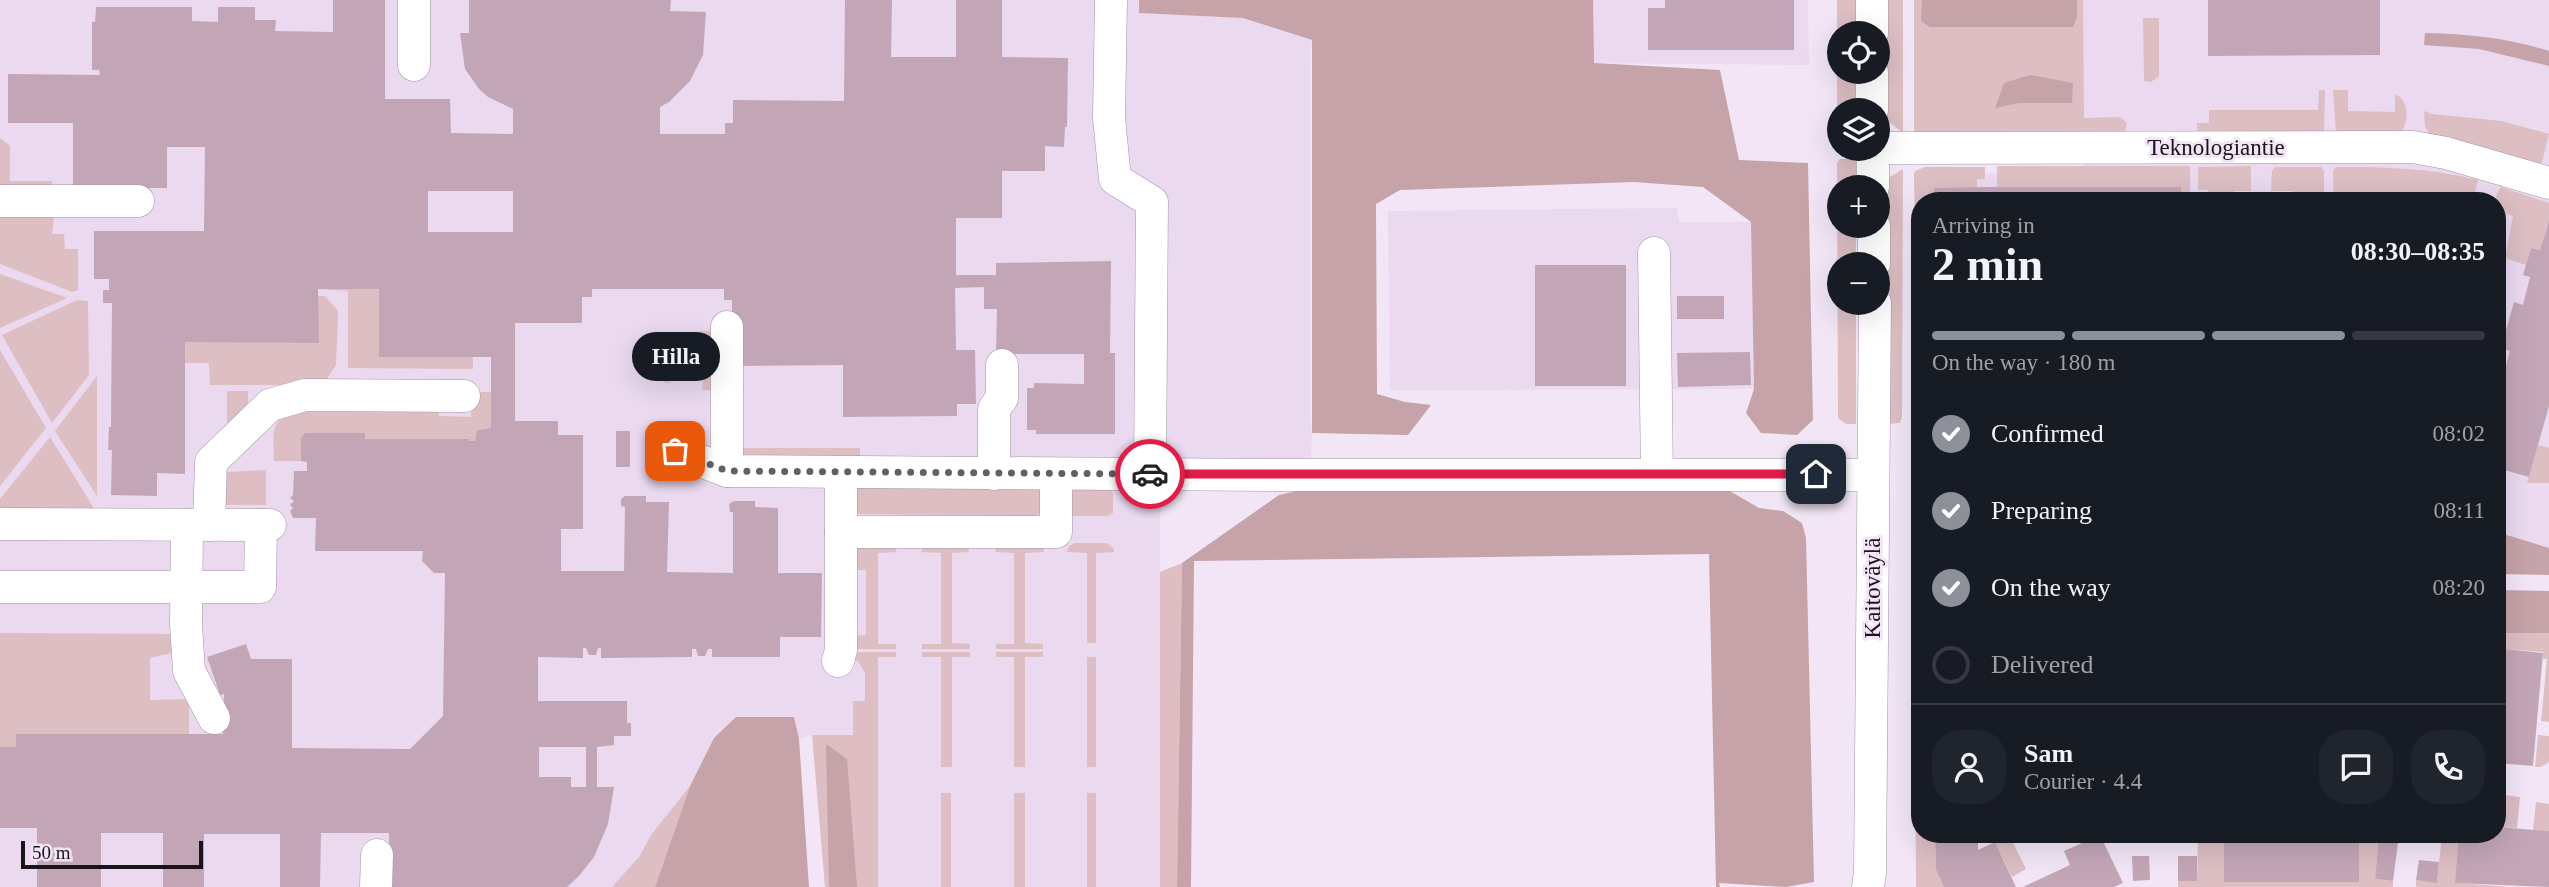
<!DOCTYPE html>
<html lang="en">
<head>
<meta charset="utf-8">
<style>
	body { margin:0; font-family:Georgia,serif; background:#20242c; color:#f1f3f6; height:100vh; display:flex; flex-direction:column; font-size:26px; white-space:nowrap }
	* { box-sizing:border-box; margin:0 }
	p { font-size:23px; color:#9ea1a6 }
	.icon { flex:none; width:38px; height:38px; fill:none; stroke:currentColor; stroke-width:2; stroke-linecap:round; stroke-linejoin:round }
	.map { position:relative; flex:1; overflow:hidden }
	.side { position:absolute; left:1911px; top:192px; width:595px; height:651px; display:flex; flex-direction:column; background:#171b24; border-radius:28px; box-shadow:0 7px 28px #0002 }
	.side>* { flex:none }
	.controls { position:absolute; left:1827px; top:21px; display:grid; gap:14px }
	.controls a { display:grid; place-items:center; width:63px; height:63px; border-radius:50%; background:#171b24; box-shadow:0 7px 28px #0002; font-size:35px }
	.scale { position:absolute; left:21px; bottom:18px; width:182px; box-sizing:border-box; padding-left:7px; border:4px solid #19141a; border-top:0; font-size:19px; line-height:24px; white-space:nowrap; color:#19141a; -webkit-text-stroke:5px #f2e6f6; paint-order:stroke }
	.pin { position:absolute; display:grid; place-items:center; width:60px; height:60px; color:#fff; margin:-30px; border-radius:14px; box-shadow:0 4px 10px #0006 }
	.courier { position:absolute; display:grid; place-items:center; width:70px; height:70px; margin:-35px; border:5px solid #e11d48; border-radius:50%; background:#fff; color:#222; box-shadow:0 2px 9px #0007 }
	.bubble { position:absolute; height:49px; border-radius:24px; background:#171b24; box-shadow:0 7px 28px #0002; font-size:23px; font-weight:700; line-height:49px; text-align:center }
	.summary em { font-style:normal; font-weight:700 }
	.summary div { display:flex; flex-direction:column-reverse }
	.summary { display:flex; align-items:center; justify-content:space-between; height:119px; padding:0 21px }
	h1 { font-size:46px; font-weight:700; line-height:52px }
	.bar { display:grid; grid-template-columns:repeat(4,1fr); gap:10px 7px; align-content:center; height:84px; padding:0 21px }
	.bar i { height:9px; border-radius:5px; background:#363941 }
	.bar .on { background:#8c9099 }
	.bar p { grid-column:span 4 }
	.line { display:flex; align-items:center; gap:18px; padding:0 21px; border-top:2px solid #363941 }
	.line div { flex:1 }
	.round { display:grid; place-items:center; flex:none; width:74px; height:74px; border-radius:28px; background:#20242c }
	ol { padding:0 21px; list-style:none }
	li { display:flex; align-items:center; gap:21px; height:77px }
	li p { margin-inline-start:auto }
	li .icon { padding:7px; border-radius:50%; background:#8c9099; color:#fff; stroke-width:4 }
	li:last-child { color:#9ea1a6 }
	li i { width:38px; height:38px; border:4px solid #363941; border-radius:50% }
	.map>svg:first-child { display:block }
	.built { fill:#ead9ef }
	.green { fill:#dcbec3 }
	.forest { fill:#c5a3a8 }
	.building { fill:#c3a6b6; fill-rule:evenodd }
	.lines { fill:none; stroke-linecap:round; stroke-linejoin:round }
	.minor-casing { stroke:#a195a4; stroke-width:33 }
	.minor { stroke:#fff; stroke-width:32 }
	.done { stroke:#655e67; stroke-width:7; stroke-dasharray:0 12.6 }
	.route { stroke:#e11d48; stroke-width:9 }
	.labels { text-anchor:middle; dominant-baseline:central; stroke-width:6; stroke-linejoin:round; paint-order:stroke }
	.street-label { font-size:23px; fill:#19141a; stroke:#f2e6f6 }
</style>
</head>
<body>
<div class="map">
<svg width="2549" height="887" viewBox="0 0 2549 887">
	<rect width="100%" height="100%" fill="#f2e6f6"/>
	<!-- built -->
	<g class="built">
		<path d="M0 0H1139V13L1243 18 1312 39 1310 60V419L1312 433 1310 488 1174 489 1162 503 1160 517V887H878V735H812L799 739 794 717 714 738 690 786 651 835 639 857 612 887H0Z"/>
		<path d="M1593 0H1808L1809 65 1593 63Z"/>
		<path d="M2082 0H2549V548L2497 532V201H1932L1933 174 2084 171Z"/>
		<path d="M1677 208 1679 222H1751L1754 389 1390 390 1388 211Z"/>
	</g>
	<!-- green -->
	<g class="green">
		<path d="M1837 0H1856V33H1839V72H1856L1855 110H1839V137H1837Z"/>
		<path d="M1885 0H1903V133L1888 121 1885 112Z"/>
		<path d="M1914 0H2083L2084 118 2120 117 2127 123 2125 132 1914 136Z"/>
		<path d="M2143 18H2159V76L2151 82 2144 81Z"/>
		<path d="M2319 90H2325L2324 130 2320 135H2197V123H2209V110H2318Z"/>
		<path d="M2333 90H2348V111L2395 112V94C2410 101 2409 122 2400 134H2336Z"/>
		<path d="M2424 111 2432 114 2501 121 2549 134 2542 162 2538 165 2430 136 2425 126Z"/>
		<path d="M0 138 10 146V181H52V196L0 195Z"/>
		<path d="M1840 159H1853L1856 162V187H1839V226H1856V264H1839V303H1856V424H1846L1838 418 1837 163Z"/>
		<path d="M1997 166H2190V201H2181L2180 187H1997Z"/>
		<path d="M2251 166V191H2234V201H2208V190H2198V167Z"/>
		<path d="M1925 167H1985V179H1977V188H1934V201H1920L1919 316 1916 313 1914 175 1915 171Z"/>
		<path d="M2275 167H2321L2324 171V201H2293V191H2271L2272 171Z"/>
		<path d="M2336 167C2384 167 2431 168 2478 180L2473 201H2334L2333 171Z"/>
		<path d="M1903 169 1902 417 1900 423 1885 424V185L1888 178Z"/>
		<path d="M2501 187 2549 203V226H2547L2540 250 2531 248 2526 265 2505 258 2513 216 2497 211V201H2495L2497 193Z"/>
		<path d="M0 208H55L52 234H64L65 249H78V290L72 292 0 264Z"/>
		<path d="M0 274 67 298 0 328Z"/>
		<path d="M318 289H379L380 357H473V369L348 368V291Z"/>
		<path d="M318 296H325L338 311V316L336 365 323 385H210L209 363H185V342Z"/>
		<path d="M77 300 88 301 89 375 52 423 2 335Z"/>
		<path d="M1918 325H1920V427L1915 423 1914 330Z"/>
		<path d="M698 331 727 332 719 391 702 390 705 364 670 366V383L664 382V359L668 352 697 349Z"/>
		<path d="M0 350 46 428 0 486Z"/>
		<path d="M97 376V496L55 431Z"/>
		<path d="M227 391H248V417L230 425 227 423Z"/>
		<path d="M471 392H491V428L477 430 475 441 365 439 364 433H305L301 437V461H274C274 437 269 425 290 409L438 406 439 416 471 417Z"/>
		<path d="M50 437 95 510 0 516V499Z"/>
		<path d="M2538 445 2549 448V483H2527Z"/>
		<path d="M739 448H860V460L739 459Z"/>
		<path d="M266 470V505H223L220 476 227 472Z"/>
		<path d="M1915 483 1920 485V727L1914 724Z"/>
		<path d="M855 487 1043 488V512L1033 516 860 514 856 512Z"/>
		<path d="M1073 487 1110 489 1113 494V513L1107 516H1068L1064 494Z"/>
		<path d="M1075 543H1107L1114 549V552L1096 553V643H1087V553L1067 552 1069 546Z"/>
		<path d="M893 545 897 552 878 553V644H896V649H848V636L866 635V570H848L849 548Z"/>
		<path d="M924 546 968 547 969 552 952 553V643L970 644V649H922V644H941V553L921 552Z"/>
		<path d="M997 547H1043L1044 552 1025 553V643L1043 644V649H996V644H1014V553L995 552Z"/>
		<path d="M1182 563 1177 887H1160V572Z"/>
		<path d="M0 633 179 634 176 652 150 658V700L189 699V734H16V747H0Z"/>
		<path d="M2497 633H2549V722L2541 721 2547 659H2543V652L2497 648Z"/>
		<path d="M848 652H896V657H878V887H825L812 735H853V701H865V673L858 661 848 658Z"/>
		<path d="M922 652H970V657H952V767H941V657H922Z"/>
		<path d="M996 652H1043V657H1025V767H1014V657H996Z"/>
		<rect x="1087" y="657" width="9" height="110"/>
		<path d="M2538 735 2549 736V762L2541 767H2535Z"/>
		<path d="M1920 742V835H1935L1936 870 1944 887H1916L1915 745Z"/>
		<path d="M690 786 655 887H612L639 857 651 835Z"/>
		<rect x="941" y="793" width="10" height="94"/>
		<rect x="1014" y="793" width="11" height="94"/>
		<rect x="1087" y="793" width="9" height="94"/>
		<path d="M2497 794 2520 797 2517 828 2497 827Z"/>
		<path d="M2536 802 2549 804V831L2533 830Z"/>
		<path d="M2198 835H2224V881H2359V835H2379L2375 879 2393 881V887H2178V881H2197Z"/>
		<path d="M2442 835H2459L2457 883 2511 887H2416V880L2437 882Z"/>
		<path d="M2010 837 2026 869 2012 877 1995 842Z"/>
	</g>
	<!-- forest -->
	<g class="forest">
		<path d="M1139 0H1593L1594 63 1720 70 1739 160 1808 163 1813 420 1797 435 1761 433 1746 413 1754 389 1751 222 1703 187 1634 182 1400 190 1376 204 1377 394 1405 402 1431 405 1408 435 1312 433V40L1243 18 1139 13Z"/>
		<path d="M1922 0H2077V17L2073 27H1930L1921 21Z"/>
		<path d="M2425 33C2468 34 2508 38 2549 51V66L2479 49 2424 45Z"/>
		<path d="M2030 75 2073 83 2072 103H2019L1995 108 2004 83Z"/>
		<path d="M1310 488 1728 490 1759 508 1783 511 1802 523 1806 538 1814 882 1786 887 1719 883 1720 887H1716L1709 554 1194 561 1191 887H1177L1182 563 1279 495Z"/>
		<path d="M2497 532 2549 548V575L2497 574Z"/>
		<path d="M2497 590 2549 591V633H2497Z"/>
		<path d="M736 717H794L799 739 809 887H655L690 786 714 738Z"/>
		<path d="M826 744 847 759 857 887H829Z"/>
	</g>
	<!-- building -->
	<g class="building">
		<path d="M333 0H385V99H450L451 133 513 134V109L488 97 479 89 465 69 460 33H469V0H671L670 11 706 12 703 55 690 81 669 102 660 107V134H725V123H733V100L844 101 845 0H892L891 57H956V0H1002V57L1068 58 1067 127H1065L1064 147 1045 146V171H1002V218H956V275H996V263L1111 261 1110 353H1115V434H1036V430H1027V388H1034V383L1084 384V354H996L997 309H984V287L955 288 956 350H975L976 404H957V416L843 417V365L732 366V300H724V289H592V297H582V323H515V421H558V435H583V529H561V571H624L625 507 621 506V499L625 496H646V502H669L667 572 733 573V512H730L729 504 734 501H755V507L778 508V573H822L821 637H780V657H712V649H708L705 656H698L696 649H692V657L601 658V648H598L596 655H589L586 648H583V658L538 657V701H627V723H631V736H614V745L597 747V787H614L608 824 594 857 579 876 567 887H390L389 833H321L320 887H280V834H204V887H163V833H101V887H37V828H0V747H16V734H223L224 694 220 695 207 657 246 644 251 659H292V748L410 749 443 716 445 573H434L422 561 423 551H315L316 518H293L290 511 293 508 290 505 294 501 290 498 293 495 294 471H307V462L301 461V437L305 433H365V439H469V441H475L477 430 491 428V357H379V289H318L319 343 185 342V474L157 473V496L111 495 112 450H108L109 427H111L112 303H103V290H109V279H94V231H204L205 147H167V188H73V123H8V74L100 75 99 70H92V22H95L96 7H192V21L218 22V7H255V20H276L275 31 333 32ZM428 191H513V232H428ZM539 747H586V787H571V777H539Z"/>
		<path d="M1665 0H1794V50H1648V8H1665Z"/>
		<path d="M2208 0H2380V55L2208 56Z"/>
		<path d="M1991 187H2181V201H1934V188Z"/>
		<path d="M2549 221V406L2529 477 2497 468V378L2502 380 2510 351 2501 348 2514 302 2523 305 2530 277 2523 275 2531 248 2540 250Z"/>
		<rect x="1535" y="265" width="91" height="121"/>
		<rect x="1677" y="296" width="47" height="23"/>
		<path d="M1750 352 1751 385 1678 387 1677 353Z"/>
		<rect x="616" y="431" width="14" height="36"/>
		<path d="M2497 648 2543 653 2533 766 2497 763Z"/>
		<path d="M2497 827 2549 831V887L2455 883 2459 835H2497Z"/>
		<path d="M1935 835H1978V850L1995 842 2016 887H1944L1936 870Z"/>
		<path d="M2100 835 2123 883 2114 887H2023L2070 865 2064 851Z"/>
		<rect x="2224" y="835" width="135" height="47"/>
		<path d="M2379 835H2399L2393 881 2375 879Z"/>
		<path d="M2132 856H2149L2150 880 2133 881Z"/>
		<rect x="2178" y="856" width="19" height="25"/>
		<path d="M2419 860 2439 862 2437 883 2416 880Z"/>
	</g>
	<g class="lines">
		<defs>
			<g id="minor">
				<path d="M414 0V65"/>
				<path d="M1111 0 1109 118 1115 179 1152 202 1150 474"/>
				<path d="M1872 0V33"/>
				<path d="M1872 72V110"/>
				<path d="M1878 148 2413 147 2446 153 2549 183"/>
				<path d="M1873 149V187"/>
				<path d="M0 201H138"/>
				<path d="M1874 226V264"/>
				<path d="M1654 253 1657 475"/>
				<path d="M675 451 727 471 1271 475H1873"/>
				<path d="M727 471V327"/>
				<path d="M994 474V409L1002 398V365"/>
				<path d="M0 524 270 525"/>
				<path d="M187 525 186 624 189 671 214 718"/>
				<path d="M209 525 211 462 270 405 305 395 464 396"/>
				<path d="M841 532H1056V474"/>
				<path d="M0 587H260L261 525"/>
				<path d="M838 661 841 650V472"/>
				<path d="M376 887 377 855"/>
				<path d="M1868 887 1870 872 1875 303"/>
			</g>
		</defs>
		<!-- minor casing -->
		<use href="#minor" class="minor-casing"/>
		<!-- minor -->
		<use href="#minor" class="minor"/>
	</g>
	<g class="lines">
		<!-- done -->
		<path class="done" d="M675 451 727 471 1150 474"/>
		<!-- route -->
		<path class="route" d="M1150 474H1816"/>
	</g>
	<g class="labels">
		<!-- street labels -->
		<g class="street-label">
			<text x="2216" y="147">Teknologiantie</text>
			<text transform="translate(1872 588) rotate(-90)">Kaitoväylä</text>
		</g>
	</g>
</svg>
<div class="controls">
<a><svg class="icon" aria-label="locate" viewBox="0 0 24 24"><circle cx="12" cy="12" r="6"/><path d="M12 2v4M12 18v4M2 12h4M18 12h4"/></svg></a>
<a><svg class="icon" aria-label="layers" viewBox="0 0 24 24"><path d="M12 4l9 5-9 5-9-5zM3 14l9 5 9-5"/></svg></a>
<a>+</a>
<a>−</a>
</div>
<div class="scale">50 m</div>
<div class="pin" style="left:675px;top:451px;background:#ea580c"><svg class="icon" aria-label="bag" viewBox="0 0 24 24"><path d="M5 8h14l-1 12H6zM9 8a3 3 0 0 1 6 0"/></svg></div>
<div class="pin" style="left:1816px;top:474px;background:#1f2937"><svg class="icon" aria-label="home" viewBox="0 0 24 24"><path d="M3 11l9-7 9 7M6 9v11h12V9"/></svg></div>
<div class="courier" style="left:1150px;top:474px"><svg class="icon" aria-label="car" viewBox="0 0 24 24"><path d="M5 17H2v-5l4-1 3-4h7l3 4 3 1v5h-3M9 17h6M6 11h13"/><circle cx="7" cy="17" r="2"/><circle cx="17" cy="17" r="2"/></svg></div>
<div class="bubble" style="left:632px;top:332px;width:88px">Hilla</div>
<section class="side">
<div class="summary"><div><h1>2 min</h1><p>Arriving in</p></div><em>08:30–08:35</em></div>
<div class="bar"><i class="on"></i><i class="on"></i><i class="on"></i><i></i><p>On the way · 180 m</p></div>
<ol>
<li><svg class="icon" aria-label="check" viewBox="0 0 24 24"><path d="M5 12l5 5 9-10"/></svg>Confirmed<p>08:02</p></li>
<li><svg class="icon" aria-label="check" viewBox="0 0 24 24"><path d="M5 12l5 5 9-10"/></svg>Preparing<p>08:11</p></li>
<li><svg class="icon" aria-label="check" viewBox="0 0 24 24"><path d="M5 12l5 5 9-10"/></svg>On the way<p>08:20</p></li>
<li><i></i>Delivered</li>
</ol>
<div class="line" style="height:126px"><a class="round"><svg class="icon" aria-label="person" viewBox="0 0 24 24"><circle cx="12" cy="8" r="4"/><path d="M4 21q1-7 8-7t8 7"/></svg></a><div><b>Sam</b><p>Courier · 4.4</p></div><a class="round"><svg class="icon" aria-label="chat" viewBox="0 0 24 24"><path d="M4 5h16v11H9l-5 4z"/></svg></a><a class="round"><svg class="icon" aria-label="phone" viewBox="0 0 24 24"><path d="M5 4h4l2 5-3 2q2 4 5 5l2-3 5 2v4C11 20 4 13 5 4z"/></svg></a></div>
</section>
</div>
</body>
</html>
